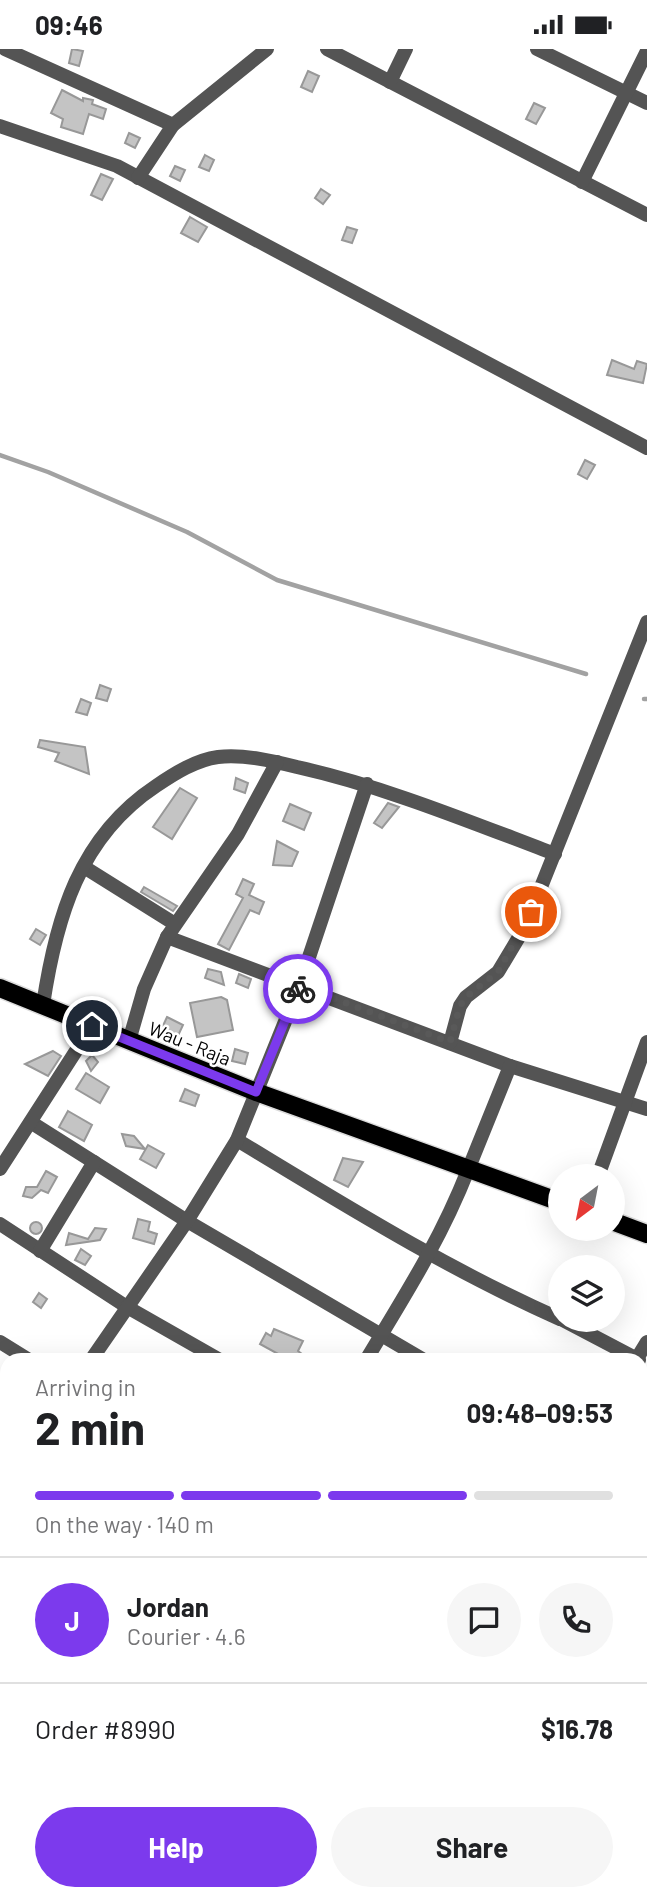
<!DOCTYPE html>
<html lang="en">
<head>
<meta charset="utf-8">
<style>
	body { margin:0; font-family:Barlow,sans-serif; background:#f6f6f6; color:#202124; height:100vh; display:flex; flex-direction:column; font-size:26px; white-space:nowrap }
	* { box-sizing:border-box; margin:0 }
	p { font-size:23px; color:#757577 }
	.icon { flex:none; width:38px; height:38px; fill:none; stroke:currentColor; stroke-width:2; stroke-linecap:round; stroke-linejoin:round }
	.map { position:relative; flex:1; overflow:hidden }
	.details { position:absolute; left:0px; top:1304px; width:648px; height:548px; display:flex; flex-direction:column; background:#fff; border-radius:21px 21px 0 0; box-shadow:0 7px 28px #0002 }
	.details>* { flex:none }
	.needle { width:46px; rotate:212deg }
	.tools { position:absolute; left:548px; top:1115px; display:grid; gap:14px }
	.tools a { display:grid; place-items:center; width:77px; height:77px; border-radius:50%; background:#fff; box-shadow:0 7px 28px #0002; font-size:35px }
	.pin { position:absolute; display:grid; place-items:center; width:60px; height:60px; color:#fff; margin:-30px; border:4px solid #fff; border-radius:50%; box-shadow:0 2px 7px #0007 }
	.courier { position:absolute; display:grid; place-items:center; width:70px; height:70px; margin:-35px; border:5px solid #7c3aed; border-radius:50%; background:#fff; color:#222; box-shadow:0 2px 9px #0007 }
	.overview em { font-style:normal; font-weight:700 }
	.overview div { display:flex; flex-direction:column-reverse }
	.overview { display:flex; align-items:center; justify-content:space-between; height:119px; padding:0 35px }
	h1 { font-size:46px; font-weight:700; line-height:52px }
	.bar { display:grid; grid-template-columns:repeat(4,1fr); gap:10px 7px; align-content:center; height:84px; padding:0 35px }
	.bar i { height:9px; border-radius:5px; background:#e0e0e0 }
	.bar .current { background:#7c3aed }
	.bar p { grid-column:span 4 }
	.line { display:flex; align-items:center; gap:18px; padding:0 35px; border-top:2px solid #e0e0e0 }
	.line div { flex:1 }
	.round { display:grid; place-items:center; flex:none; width:74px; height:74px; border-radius:37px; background:#f6f6f6 }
	.primary-button { display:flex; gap:14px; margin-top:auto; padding:14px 35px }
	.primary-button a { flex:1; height:80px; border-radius:42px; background:#7c3aed; color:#fff; font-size:28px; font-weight:700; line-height:80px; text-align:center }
	.primary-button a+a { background:#f6f6f6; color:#202124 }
	.status { display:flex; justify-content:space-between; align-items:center; height:49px; padding:0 35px; background:#fff; direction:ltr }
	.status svg { height:19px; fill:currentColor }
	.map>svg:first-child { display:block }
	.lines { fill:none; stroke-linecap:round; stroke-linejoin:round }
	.stream { stroke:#a2a2a2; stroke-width:4.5 }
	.building { fill:#c4c4c4; stroke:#989898; stroke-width:2 }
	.primary-casing { stroke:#dbdbdb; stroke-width:21 }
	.minor { stroke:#545454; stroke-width:14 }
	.tertiary { stroke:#545454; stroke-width:14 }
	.primary { stroke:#000; stroke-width:18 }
	.done { stroke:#595959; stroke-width:7; stroke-dasharray:0 12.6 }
	.route { stroke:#7c3aed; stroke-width:9 }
	.labels { text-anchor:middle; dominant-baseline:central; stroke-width:5; stroke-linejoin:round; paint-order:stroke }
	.street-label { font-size:19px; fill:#000; stroke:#fff }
</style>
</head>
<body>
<div class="status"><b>09:46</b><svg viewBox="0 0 49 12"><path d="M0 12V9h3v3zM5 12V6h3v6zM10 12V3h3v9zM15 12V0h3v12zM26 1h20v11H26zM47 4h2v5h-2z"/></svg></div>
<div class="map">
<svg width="647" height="1851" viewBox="0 0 647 1851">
	<rect width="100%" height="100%" fill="#fff"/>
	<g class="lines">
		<!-- stream -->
		<g class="stream">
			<path d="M0 406 48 423 187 483 277 531 586 625"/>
			<path d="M644 650H647"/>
		</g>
	</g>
	<!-- building -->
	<g class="building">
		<path d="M72 0 83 2 79 17 69 14Z"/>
		<path d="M308 22 319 27 312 43 301 38Z"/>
		<path d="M62 41 83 52V49L93 51 92 55 106 60 103 70 89 65 83 85 61 78 63 70 51 64Z"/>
		<path d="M534 54 545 59 536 75 526 70Z"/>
		<path d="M129 84 140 89 135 99 125 94Z"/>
		<path d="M205 106 214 111 209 122 199 118Z"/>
		<path d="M175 117 185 121 180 132 170 127Z"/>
		<path d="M101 125 113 130 102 151 91 146Z"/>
		<path d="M321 140 330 146 323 155 315 149Z"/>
		<path d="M190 168 207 178 198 193 181 184Z"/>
		<path d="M347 178 357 181 352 194 342 191Z"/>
		<path d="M612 311 634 320 637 312 647 315 643 334 607 326Z"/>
		<path d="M585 411 595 416 587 430 578 425Z"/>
		<path d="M100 636 111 640 107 652 96 649Z"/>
		<path d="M81 650 91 654 87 666 76 663Z"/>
		<path d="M40 691 85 698 89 725 55 712 59 704 38 698Z"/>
		<path d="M236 729 248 734 245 744 234 740Z"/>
		<path d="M180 739 197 749 172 790 153 778Z"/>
		<path d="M388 754 399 758 382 779 374 774Z"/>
		<path d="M290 755 311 764 304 781 283 772Z"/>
		<path d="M277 792 298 803 292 817 273 816Z"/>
		<path d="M243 830 254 835 249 846 264 853 259 865 250 861 229 901 218 895 243 849 236 845Z"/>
		<path d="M144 838 177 857 173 862 141 843Z"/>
		<path d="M36 880 46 886 40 896 30 890Z"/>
		<path d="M208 920 221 923 224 936 205 929Z"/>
		<path d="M239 925 251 930 248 939 236 934Z"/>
		<path d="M221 948 227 951 233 981 197 988 190 954Z"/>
		<path d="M167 968 183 976 177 989 161 981Z"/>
		<path d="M235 1000 248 1004 245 1015 232 1012Z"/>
		<path d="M53 1002 61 1007 48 1027 25 1015Z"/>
		<path d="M92 1006 98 1013 91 1022 86 1012Z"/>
		<path d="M86 1024 109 1038 100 1054 76 1040Z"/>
		<path d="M185 1040 199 1046 195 1057 180 1052Z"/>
		<path d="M68 1062 92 1076 84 1092 59 1078Z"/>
		<path d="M122 1085 134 1087 145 1100 126 1097Z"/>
		<path d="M148 1096 164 1105 156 1119 140 1110Z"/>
		<path d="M343 1109 363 1113 348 1138 334 1131Z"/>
		<path d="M46 1122 57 1128 48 1144 41 1141 32 1149 23 1147 26 1138H37Z"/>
		<path d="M138 1170 150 1173 148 1182 157 1185 154 1195 133 1189Z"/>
		<circle cx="36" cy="1179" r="6"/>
		<path d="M95 1179 106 1180 100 1191 66 1196 69 1184 88 1190Z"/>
		<path d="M81 1200 91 1207 85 1216 75 1211Z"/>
		<path d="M39 1244 47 1250 41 1259 33 1253Z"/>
		<path d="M274 1280 303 1292 298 1302 310 1311H289L260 1295 266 1284 271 1287Z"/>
	</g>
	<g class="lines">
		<defs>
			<g id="primary">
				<path d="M0 939 256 1043 560 1153"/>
				<path d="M612 1172 647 1185"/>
			</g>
		</defs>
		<!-- primary casing -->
		<use href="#primary" class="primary-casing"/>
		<!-- minor -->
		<g class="minor">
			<path d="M5 0 173 76"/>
			<path d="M327 0 647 166"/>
			<path d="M537 0 647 54"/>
			<path d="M390 33 406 0"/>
			<path d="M0 77 117 117 647 399"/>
			<path d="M138 129 173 76 267 0"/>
			<path d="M582 133 647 2"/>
			<path d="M84 818 175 875"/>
			<path d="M167 888 510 1017 647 1060"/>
			<path d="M43 956C56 869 79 788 156 737 175 724 196 711 218 708 244 705 273 712 297 718 386 738 470 773 555 805"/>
			<path d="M129 992 144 940 167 888 238 785 277 713"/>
			<path d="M450 994 460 957 466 948 498 923 525 878 647 573"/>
			<path d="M32 1074 187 1172 424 1311"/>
			<path d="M237 1091C343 1155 447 1220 560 1270"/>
			<path d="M0 1120 92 977"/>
			<path d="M468 1121 510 1017"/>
			<path d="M598 1127 647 993"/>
			<path d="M0 1175 127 1258 220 1311"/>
			<path d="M40 1202 94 1113"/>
			<path d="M561 1270 639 1311"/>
			<path d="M0 1293 29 1311"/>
			<path d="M91 1311 187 1172 237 1091 299 938 367 735"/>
			<path d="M636 1311 647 1293"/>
			<path d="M0 1411 7 1416"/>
			<path d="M0 1449 7 1438"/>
			<path d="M640 1450 647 1454"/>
			<path d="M0 1538 7 1542"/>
			<path d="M640 1573 647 1578"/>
			<path d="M0 1665 7 1670"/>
			<path d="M640 1708 647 1698"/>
			<path d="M0 1782 7 1786"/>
			<path d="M640 1827 647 1832"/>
			<path d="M98 1844 108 1851"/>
			<path d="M273 1844 283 1851"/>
			<path d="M478 1844 487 1851"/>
			<path d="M546 1851 550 1844"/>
		</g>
		<!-- tertiary -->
		<g class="tertiary">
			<path d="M366 1311C405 1246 440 1192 468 1121"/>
			<path d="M10 1851 14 1844"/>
		</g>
		<!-- primary -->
		<use href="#primary" class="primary"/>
	</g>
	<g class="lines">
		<!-- done -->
		<path class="done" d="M298 940 317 943 450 993 460 957 466 948 498 923 531 863"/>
		<!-- route -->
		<path class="route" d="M92 977 256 1043 298 940"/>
	</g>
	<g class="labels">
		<!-- street labels -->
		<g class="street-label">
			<text transform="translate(190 994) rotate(22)">Wau - Raja</text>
		</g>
	</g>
</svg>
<div class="tools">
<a><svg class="needle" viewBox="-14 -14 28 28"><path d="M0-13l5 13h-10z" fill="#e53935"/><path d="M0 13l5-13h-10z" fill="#757577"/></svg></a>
<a><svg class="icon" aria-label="layers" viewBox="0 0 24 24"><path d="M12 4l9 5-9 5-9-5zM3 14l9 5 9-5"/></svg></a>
</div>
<div class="pin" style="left:531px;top:863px;background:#ea580c"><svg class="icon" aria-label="bag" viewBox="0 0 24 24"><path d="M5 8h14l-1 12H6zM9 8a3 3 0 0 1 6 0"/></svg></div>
<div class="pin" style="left:92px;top:977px;background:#1f2937"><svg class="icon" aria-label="home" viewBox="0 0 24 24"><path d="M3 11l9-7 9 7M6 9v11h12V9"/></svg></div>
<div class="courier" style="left:298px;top:940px"><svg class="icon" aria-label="bike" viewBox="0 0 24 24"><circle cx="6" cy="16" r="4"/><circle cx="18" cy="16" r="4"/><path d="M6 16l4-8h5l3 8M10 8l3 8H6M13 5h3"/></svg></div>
<section class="details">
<div class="overview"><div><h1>2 min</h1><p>Arriving in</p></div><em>09:48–09:53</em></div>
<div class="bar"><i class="current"></i><i class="current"></i><i class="current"></i><i></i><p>On the way · 140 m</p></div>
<div class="line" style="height:126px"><b class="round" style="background:#7c3aed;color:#fff">J</b><div><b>Jordan</b><p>Courier · 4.6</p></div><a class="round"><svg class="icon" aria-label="chat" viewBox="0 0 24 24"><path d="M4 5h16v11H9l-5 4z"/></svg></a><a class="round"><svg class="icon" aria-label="phone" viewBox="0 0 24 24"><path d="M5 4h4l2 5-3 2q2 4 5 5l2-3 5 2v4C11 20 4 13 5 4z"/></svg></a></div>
<div class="line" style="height:91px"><div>Order #8990</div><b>$16.78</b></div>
<div class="primary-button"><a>Help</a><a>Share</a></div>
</section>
</div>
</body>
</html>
